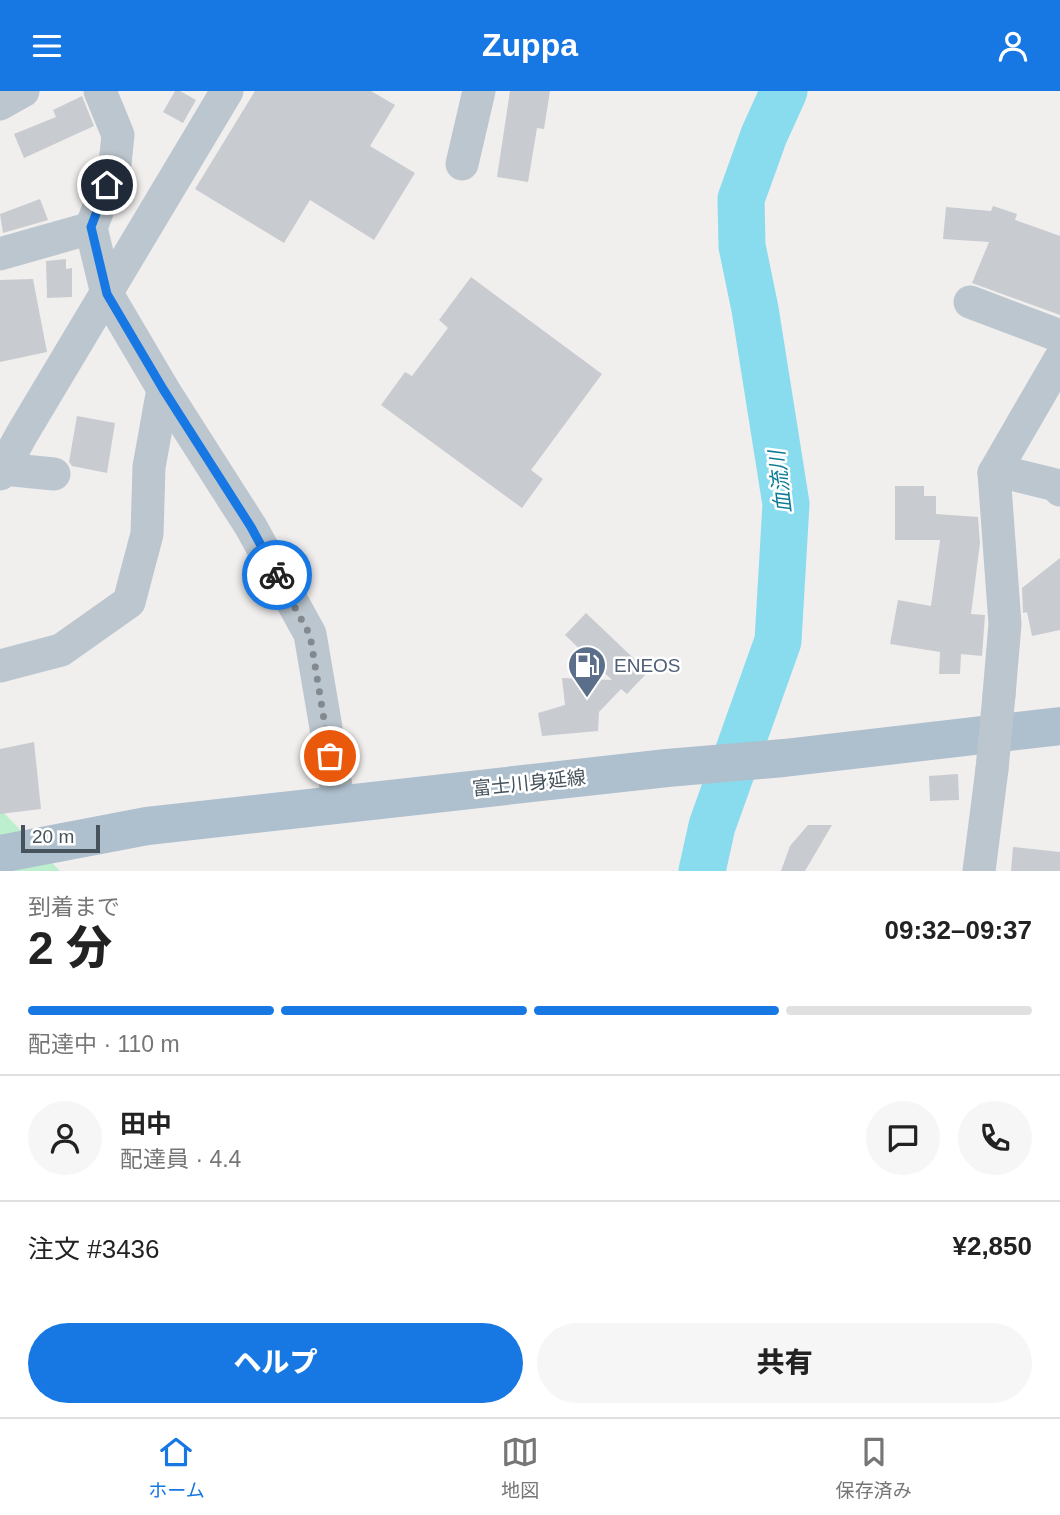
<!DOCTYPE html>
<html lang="ja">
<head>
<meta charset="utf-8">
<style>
	body { margin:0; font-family:Helvetica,"Noto Sans JP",sans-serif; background:#f6f6f6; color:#222; height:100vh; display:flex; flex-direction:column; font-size:26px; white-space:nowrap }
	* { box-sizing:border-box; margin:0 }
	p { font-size:23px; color:#767676 }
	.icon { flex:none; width:38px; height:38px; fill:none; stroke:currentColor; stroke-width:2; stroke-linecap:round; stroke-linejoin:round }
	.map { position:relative; height:780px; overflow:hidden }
	.sheet { display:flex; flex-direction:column; background:#fff; flex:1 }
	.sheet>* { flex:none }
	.scale { position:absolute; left:21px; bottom:18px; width:79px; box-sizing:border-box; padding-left:7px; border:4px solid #46535c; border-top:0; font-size:19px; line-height:24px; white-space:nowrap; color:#46535c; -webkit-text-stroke:5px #fff; paint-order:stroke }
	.pin { position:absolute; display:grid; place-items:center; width:60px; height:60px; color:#fff; margin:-30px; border:4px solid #fff; border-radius:50%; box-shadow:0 2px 7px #0007 }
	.courier { position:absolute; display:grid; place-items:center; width:70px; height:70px; margin:-35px; border:5px solid #1777e3; border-radius:50%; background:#fff; color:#222; box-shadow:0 2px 9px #0007 }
	.head em { font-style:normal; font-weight:800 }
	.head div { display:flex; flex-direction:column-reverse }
	.head { display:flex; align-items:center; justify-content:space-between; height:119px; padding:0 28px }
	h1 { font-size:46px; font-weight:800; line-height:52px }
	.bar { display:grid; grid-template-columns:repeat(4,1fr); gap:10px 7px; align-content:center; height:84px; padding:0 28px }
	.bar i { height:9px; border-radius:5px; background:#e0e0e0 }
	.bar .on { background:#1777e3 }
	.bar p { grid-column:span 4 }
	.line { display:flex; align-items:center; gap:18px; padding:0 28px; border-top:2px solid #e0e0e0 }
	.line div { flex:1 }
	.round { display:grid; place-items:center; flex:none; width:74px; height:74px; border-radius:37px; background:#f6f6f6 }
	.primary-button { display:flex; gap:14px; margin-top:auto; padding:14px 28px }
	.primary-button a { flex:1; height:80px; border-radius:42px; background:#1777e3; color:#fff; font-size:28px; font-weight:800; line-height:80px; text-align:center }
	.primary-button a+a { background:#f6f6f6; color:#222 }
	header { display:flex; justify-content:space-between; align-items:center; height:91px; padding:0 28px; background:#1777e3; color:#fff; font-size:32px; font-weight:800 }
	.menu { display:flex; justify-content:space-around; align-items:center; height:98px; border-top:2px solid #e0e0e0; background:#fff; font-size:19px; color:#767676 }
	.menu a { display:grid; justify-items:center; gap:4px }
	.menu .on { color:#1777e3 }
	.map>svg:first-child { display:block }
	.green { fill:#bcefce }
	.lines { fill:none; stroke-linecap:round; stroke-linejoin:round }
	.river { stroke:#88dced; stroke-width:47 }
	.building { fill:#c8ccd1 }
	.minor { stroke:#bcc6ce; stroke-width:33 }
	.major { stroke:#aebfce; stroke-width:38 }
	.minor-bridge { stroke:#bcc6ce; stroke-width:33 }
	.done { stroke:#82898f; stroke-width:7; stroke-dasharray:0 12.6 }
	.route { stroke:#1777e3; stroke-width:9 }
	.labels { text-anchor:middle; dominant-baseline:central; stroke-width:5; stroke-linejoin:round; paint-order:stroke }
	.service-label { font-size:19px; fill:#4e5e75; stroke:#fff; text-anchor:start }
	.street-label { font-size:19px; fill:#46535c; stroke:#fff }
	.water-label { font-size:21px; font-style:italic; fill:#0b7c94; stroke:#fff }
</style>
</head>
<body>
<header><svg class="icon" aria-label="menu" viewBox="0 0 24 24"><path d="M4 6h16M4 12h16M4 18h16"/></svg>Zuppa<svg class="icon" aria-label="person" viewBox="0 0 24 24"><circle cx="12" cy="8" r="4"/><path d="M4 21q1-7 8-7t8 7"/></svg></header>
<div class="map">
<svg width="1060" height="780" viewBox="0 0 1060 780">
	<rect width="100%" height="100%" fill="#f1eeee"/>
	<!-- green -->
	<path class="green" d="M0 718 60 780H0Z"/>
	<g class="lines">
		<!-- river -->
		<path class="river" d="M702 780 712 735 778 550 786 413 755 218 742 155 741 108 764 44 784 0"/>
	</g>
	<!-- building -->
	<g class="building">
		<path d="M175 0H180L196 9 183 32 163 21Z"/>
		<path d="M255 0H371L395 14 370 55 415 82 374 149 310 109 284 152 195 98Z"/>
		<path d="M510 0H550L544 38 537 37 528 91 497 86Z"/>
		<path d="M82 5 94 35 24 67 14 43 56 26 53 19Z"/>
		<path d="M40 108 48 129 3 142 0 123Z"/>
		<path d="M993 115 1017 123 1015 129 1060 145V224L972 192 989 151 943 148 946 116 991 120Z"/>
		<path d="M66 168V178L72 177V206L47 207 46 170Z"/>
		<path d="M471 186 602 283 531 379 543 388 522 417 381 314 405 281 412 285 448 237 439 229Z"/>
		<path d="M33 188 47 261 0 271V189Z"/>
		<path d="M77 325 115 332 107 382 72 375 69 371Z"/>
		<path d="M895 395H924V405H936V423L978 426 980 452 971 523 985 524 982 565 961 563 960 583H939L940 561 890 553 898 509 931 515 940 449H895Z"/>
		<path d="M1060 467V539L1032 545 1027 521 1023 522 1022 497Z"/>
		<path d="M586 522 648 581 627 603 621 598 599 621 598 640 542 645 538 622 565 614 562 587 612 589 565 544Z"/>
		<path d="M34 651 41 718 0 723V658Z"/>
		<path d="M958 683 959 709 930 710 929 685Z"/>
		<path d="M808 734H832L805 780H781L790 755Z"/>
		<path d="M1013 756 1060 761V780H1011Z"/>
	</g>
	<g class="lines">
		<!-- minor -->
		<g class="minor">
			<path d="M100 0 118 44 115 73 91 137 107 203 163 298 251 436 310 543 339 713"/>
			<path d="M0 13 23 0"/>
			<path d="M462 73 479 0"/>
			<path d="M0 163 91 137"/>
			<path d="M970 211 1060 245"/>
			<path d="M1060 268 994 382 1011 383 1056 394 1060 399"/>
			<path d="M3 378 54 383"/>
			<path d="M994 382 1005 533 999 604"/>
			<path d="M0 383 22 343 227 0"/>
			<path d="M0 575 61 559 129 511 147 443 149 376 163 298"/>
			<path d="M979 780 992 678"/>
		</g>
		<!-- major -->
		<path class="major" d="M0 763 147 735 667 677 784 667 1060 635"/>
		<!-- minor-bridge -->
		<path class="minor-bridge" d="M992 678 999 604"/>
	</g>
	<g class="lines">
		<!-- done -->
		<path class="done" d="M277 484 310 544 330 665"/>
		<!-- route -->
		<path class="route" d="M107 94 91 136 107 203 163 298 251 436 277 484"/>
	</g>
	<!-- icons -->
	<defs>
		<symbol id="fuel-pin" viewBox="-11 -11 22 30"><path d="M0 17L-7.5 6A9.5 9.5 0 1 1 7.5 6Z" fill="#5c6f8a" stroke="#fff"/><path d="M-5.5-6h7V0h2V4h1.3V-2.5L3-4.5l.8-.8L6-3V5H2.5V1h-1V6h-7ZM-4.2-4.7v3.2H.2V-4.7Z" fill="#fff"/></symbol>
	</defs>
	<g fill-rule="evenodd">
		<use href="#fuel-pin" x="565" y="552" width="44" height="60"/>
	</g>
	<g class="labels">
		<!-- service labels -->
		<g class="service-label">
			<text x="614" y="574">ENEOS</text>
		</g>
		<!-- street labels -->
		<g class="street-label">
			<text transform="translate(529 692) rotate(-6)">富士川身延線</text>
		</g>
		<!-- water labels -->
		<g class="water-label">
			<text transform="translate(780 391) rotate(-97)">血流川</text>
		</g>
	</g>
</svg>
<div class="scale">20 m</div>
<div class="pin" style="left:330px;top:665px;background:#ea580c"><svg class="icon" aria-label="bag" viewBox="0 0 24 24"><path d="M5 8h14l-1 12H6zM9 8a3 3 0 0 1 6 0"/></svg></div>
<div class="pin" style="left:107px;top:94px;background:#1f2937"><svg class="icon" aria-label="home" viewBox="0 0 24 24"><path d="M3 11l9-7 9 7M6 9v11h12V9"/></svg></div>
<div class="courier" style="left:277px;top:484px"><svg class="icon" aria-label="bike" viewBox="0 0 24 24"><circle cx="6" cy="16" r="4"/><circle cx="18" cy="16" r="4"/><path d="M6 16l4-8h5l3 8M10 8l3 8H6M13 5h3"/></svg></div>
</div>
<section class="sheet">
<div class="head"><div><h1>2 分</h1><p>到着まで</p></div><em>09:32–09:37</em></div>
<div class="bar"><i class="on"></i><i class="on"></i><i class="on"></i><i></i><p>配達中 · 110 m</p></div>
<div class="line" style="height:126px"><a class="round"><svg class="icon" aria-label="person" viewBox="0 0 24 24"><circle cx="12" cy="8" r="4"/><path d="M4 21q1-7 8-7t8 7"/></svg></a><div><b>田中</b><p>配達員 · 4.4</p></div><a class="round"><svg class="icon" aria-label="chat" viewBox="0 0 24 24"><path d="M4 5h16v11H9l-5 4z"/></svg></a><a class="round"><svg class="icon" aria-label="phone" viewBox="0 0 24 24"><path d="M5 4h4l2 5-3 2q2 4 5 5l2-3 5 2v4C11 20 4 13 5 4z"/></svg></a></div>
<div class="line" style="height:91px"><div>注文 #3436</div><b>¥2,850</b></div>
<div class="primary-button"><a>ヘルプ</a><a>共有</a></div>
</section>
<nav class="menu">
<a class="on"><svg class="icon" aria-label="home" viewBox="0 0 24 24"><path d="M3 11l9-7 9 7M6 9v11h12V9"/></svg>ホーム</a>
<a><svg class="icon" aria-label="map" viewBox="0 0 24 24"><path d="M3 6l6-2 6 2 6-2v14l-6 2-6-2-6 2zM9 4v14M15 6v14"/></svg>地図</a>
<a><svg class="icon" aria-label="saved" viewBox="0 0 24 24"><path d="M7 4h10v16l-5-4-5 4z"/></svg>保存済み</a>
</nav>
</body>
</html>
